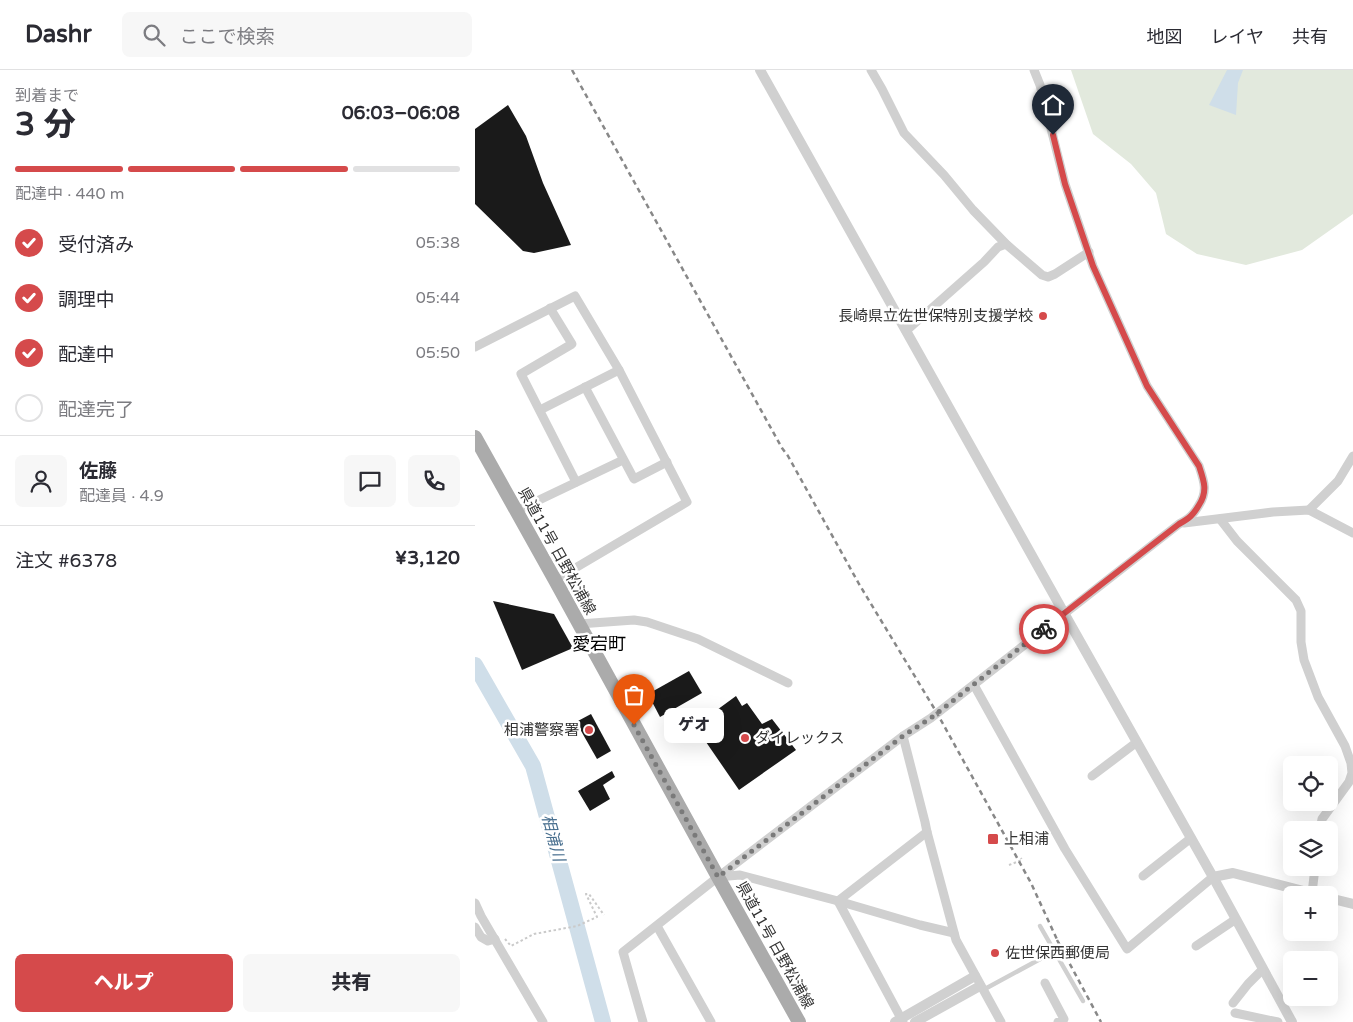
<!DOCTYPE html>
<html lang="ja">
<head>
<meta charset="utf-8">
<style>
	body { margin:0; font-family:"Varela Round","Noto Sans JP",sans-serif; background:#f7f7f7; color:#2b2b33; height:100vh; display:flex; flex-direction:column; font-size:19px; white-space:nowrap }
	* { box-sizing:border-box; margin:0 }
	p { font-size:16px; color:#7c7c81 }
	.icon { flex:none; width:28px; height:28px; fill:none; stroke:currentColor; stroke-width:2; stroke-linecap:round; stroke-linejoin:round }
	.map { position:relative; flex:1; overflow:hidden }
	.sheet { display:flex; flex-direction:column; background:#fff; width:475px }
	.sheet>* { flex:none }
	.fabs { position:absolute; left:808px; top:686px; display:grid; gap:10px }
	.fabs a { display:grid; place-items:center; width:55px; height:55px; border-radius:8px; background:#fff; box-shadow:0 5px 20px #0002; font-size:25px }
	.pin { position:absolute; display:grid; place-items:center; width:42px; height:42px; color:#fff; margin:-51px -21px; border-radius:50% 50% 50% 0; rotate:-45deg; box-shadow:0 0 5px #0007 }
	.pin .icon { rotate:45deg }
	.courier { position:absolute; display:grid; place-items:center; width:50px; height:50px; margin:-25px; border:4px solid #d54a4b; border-radius:50%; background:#fff; color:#222; box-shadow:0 1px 6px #0007 }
	.bubble { position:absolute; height:35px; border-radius:8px; background:#fff; box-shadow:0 5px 20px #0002; font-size:16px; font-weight:800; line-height:35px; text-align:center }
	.summary em { font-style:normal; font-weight:800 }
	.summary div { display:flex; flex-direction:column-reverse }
	.summary { display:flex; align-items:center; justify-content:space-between; height:85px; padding:0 15px }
	h1 { font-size:32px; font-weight:800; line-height:38px }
	.bar { display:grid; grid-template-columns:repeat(4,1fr); gap:8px 5px; align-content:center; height:60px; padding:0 15px }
	.bar i { height:6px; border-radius:4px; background:#e1e1e2 }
	.bar .on { background:#d54a4b }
	.bar p { grid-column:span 4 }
	.line { display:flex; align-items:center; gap:12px; padding:0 15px; border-top:1px solid #e1e1e2 }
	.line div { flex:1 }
	.round { display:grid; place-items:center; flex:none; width:52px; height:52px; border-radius:8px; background:#f7f7f7 }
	ol { padding:0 15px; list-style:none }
	li { display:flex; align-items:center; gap:15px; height:55px }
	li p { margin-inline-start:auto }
	li .icon { padding:5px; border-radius:50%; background:#d54a4b; color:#fff; stroke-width:4 }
	li:last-child { color:#7c7c81 }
	li i { width:28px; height:28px; border:2px solid #e1e1e2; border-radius:50% }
	.button { display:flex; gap:10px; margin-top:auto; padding:10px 15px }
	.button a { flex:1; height:58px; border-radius:8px; background:#d54a4b; color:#fff; font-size:20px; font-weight:800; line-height:58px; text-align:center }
	.button a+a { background:#f7f7f7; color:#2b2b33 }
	header { display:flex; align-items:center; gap:30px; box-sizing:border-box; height:70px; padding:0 25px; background:#fff; border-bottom:1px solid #e1e1e2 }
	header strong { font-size:24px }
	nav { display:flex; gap:28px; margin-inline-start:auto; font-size:18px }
	.search { width:350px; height:45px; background:#f7f7f7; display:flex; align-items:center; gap:12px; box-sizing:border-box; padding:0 18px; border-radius:8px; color:#7c7c81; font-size:19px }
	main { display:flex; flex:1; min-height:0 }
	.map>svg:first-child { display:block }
	.green { fill:#e2e9dd }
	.water { fill:#cfdee9 }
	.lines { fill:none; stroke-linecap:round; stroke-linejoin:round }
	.river { stroke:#cfdee9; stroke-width:16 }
	.building { fill:#1a1a1a }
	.path { stroke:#cacaca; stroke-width:2; stroke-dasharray:2.5 2.5; stroke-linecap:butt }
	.service { stroke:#d0d0d0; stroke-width:4.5 }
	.minor { stroke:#d0d0d0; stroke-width:9 }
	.tertiary { stroke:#d0d0d0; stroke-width:10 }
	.primary { stroke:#ababab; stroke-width:14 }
	.rail { stroke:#888; stroke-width:2.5; stroke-dasharray:5 4; stroke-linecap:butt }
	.done { stroke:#7a7a7a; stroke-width:5; stroke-dasharray:0 9 }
	.route { stroke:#d54a4b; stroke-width:6 }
	.poi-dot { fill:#d54a4b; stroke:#fff; stroke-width:2 }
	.labels { text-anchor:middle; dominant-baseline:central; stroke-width:5; stroke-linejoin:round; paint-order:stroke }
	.poi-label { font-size:15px; fill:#333; stroke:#fff; text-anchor:start }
	.street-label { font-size:15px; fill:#333; stroke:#fff }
	.water-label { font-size:16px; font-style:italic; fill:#476e8e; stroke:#fff }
	.quarter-label { font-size:18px; fill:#000; stroke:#fff }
</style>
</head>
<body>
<header>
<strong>Dashr</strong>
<div class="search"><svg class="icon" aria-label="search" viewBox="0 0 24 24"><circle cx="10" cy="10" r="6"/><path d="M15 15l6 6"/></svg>ここで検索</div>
<nav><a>地図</a><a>レイヤ</a><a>共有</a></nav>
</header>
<main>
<section class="sheet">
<div class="summary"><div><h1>3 分</h1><p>到着まで</p></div><em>06:03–06:08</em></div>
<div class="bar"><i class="on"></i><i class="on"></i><i class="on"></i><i></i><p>配達中 · 440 m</p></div>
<ol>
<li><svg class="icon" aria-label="check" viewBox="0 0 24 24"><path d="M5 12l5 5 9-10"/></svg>受付済み<p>05:38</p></li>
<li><svg class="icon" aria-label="check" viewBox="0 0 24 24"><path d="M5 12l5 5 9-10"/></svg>調理中<p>05:44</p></li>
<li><svg class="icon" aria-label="check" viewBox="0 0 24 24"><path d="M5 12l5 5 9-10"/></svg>配達中<p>05:50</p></li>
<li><i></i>配達完了</li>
</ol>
<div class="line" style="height:90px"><a class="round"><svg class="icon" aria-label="person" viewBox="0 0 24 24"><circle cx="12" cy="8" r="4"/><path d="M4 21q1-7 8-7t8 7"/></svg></a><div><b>佐藤</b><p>配達員 · 4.9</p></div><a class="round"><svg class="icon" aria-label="chat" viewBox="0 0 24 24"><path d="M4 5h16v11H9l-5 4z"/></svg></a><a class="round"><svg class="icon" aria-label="phone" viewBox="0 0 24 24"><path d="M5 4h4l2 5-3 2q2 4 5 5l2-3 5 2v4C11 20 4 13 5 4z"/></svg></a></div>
<div class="line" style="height:65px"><div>注文 #6378</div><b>¥3,120</b></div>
<div class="button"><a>ヘルプ</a><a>共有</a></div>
</section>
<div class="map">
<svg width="878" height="952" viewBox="0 0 878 952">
	<rect width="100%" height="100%" fill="#fff"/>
	<!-- green -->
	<path class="green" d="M596 0H878V144L827 180 771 195 722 184 691 164 681 123 656 94 618 64Z"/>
	<!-- water -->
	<path class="water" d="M752 0H768L763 13 761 45 734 35Z"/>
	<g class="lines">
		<!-- river -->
		<path class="river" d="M0 595 58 696 128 952"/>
	</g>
	<!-- building -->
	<g class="building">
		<path d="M33 35 51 66 68 113 96 175 59 183 48 181 0 134V59Z"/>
		<path d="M18 531 79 544 98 578 47 600Z"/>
		<path d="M214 601 227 623 185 647 173 624Z"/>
		<path d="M261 626 267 636 272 633 287 654 297 649 321 680 264 720 220 656Z"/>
		<path d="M116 644 136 681 122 689 101 652Z"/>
		<path d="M137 701 140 707 128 715 135 729 115 741 103 721Z"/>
	</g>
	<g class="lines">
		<!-- path -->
		<g class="path">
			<path d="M534 795 547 790 546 788"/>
			<path d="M30 869 36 876 59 864 102 856 122 847 111 824H114L129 845"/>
		</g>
		<!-- service -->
		<g class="service">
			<path d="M565 856 608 931"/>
			<path d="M508 920 580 881"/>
		</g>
		<!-- minor -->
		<g class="minor">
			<path d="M396 0 407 19 429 63 469 105 498 140 531 174 567 205 573 207 580 204 614 182"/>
			<path d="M75 238 97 274 46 304 101 412"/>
			<path d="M431 261 509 192 523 177 531 174"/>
			<path d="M0 277 100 226 144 300 212 432 80 510"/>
			<path d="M110 317 159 409 192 392"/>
			<path d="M65 340 144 300"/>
			<path d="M834 440 863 411 878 386"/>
			<path d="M41 441 148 390"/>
			<path d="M745 449 762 471 821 530 826 541V572L829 590 843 627 870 676 876 693 877 703 874 712 847 749 845 760"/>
			<path d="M709 453 798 442 834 440 878 463"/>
			<path d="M104 554 159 550 172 552 223 569 313 613"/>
			<path d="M499 615 590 779 652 879 738 807"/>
			<path d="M428 666 450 752 452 762 481 870 526 952"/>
			<path d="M617 706 662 672"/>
			<path d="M668 806 716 768"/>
			<path d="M243 807 265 805 363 831 445 855 479 863"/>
			<path d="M837 823 840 798"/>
			<path d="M363 831 428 952"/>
			<path d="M363 831 452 762"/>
			<path d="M0 833 6 846 68 952"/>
			<path d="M182 856 236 952"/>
			<path d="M0 857 6 867 13 871 20 869"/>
			<path d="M721 876 761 849"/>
			<path d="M570 913 589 949 583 952"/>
			<path d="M758 933 773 914 788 899"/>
			<path d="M760 943 803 952"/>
			<path d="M168 952 148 882 243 807 428 666 456 648 704 454C715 448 718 445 724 435 733 421 729 411 724 396L672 316 618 196 590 114 565 15 559 0"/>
		</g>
		<!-- tertiary -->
		<g class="tertiary">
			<path d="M285 0 589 543 738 807 817 952"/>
			<path d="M738 807 758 803 844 825"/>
			<path d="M854 828 878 834"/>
			<path d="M420 952 500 906"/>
			<path d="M440 952 505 916"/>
		</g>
		<!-- primary -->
		<path class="primary" d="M0 367 80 510 243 807 324 952"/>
		<!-- rail -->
		<g class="rail">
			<path d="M97 0 307 378 313 386 384 514 462 643 556 813 585 876"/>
			<path d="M582 870 626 952"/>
		</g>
	</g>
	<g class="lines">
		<!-- done -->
		<path class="done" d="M159 655 243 807 428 666 456 648 569 559"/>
		<!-- route -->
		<path class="route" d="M569 559 704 454C715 448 718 445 724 435 733 421 729 411 724 396L672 316 618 196 590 114 578 65"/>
	</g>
	<!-- markers -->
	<g class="poi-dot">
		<circle cx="568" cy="246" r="5"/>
		<circle cx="114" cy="660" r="5"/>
		<circle cx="270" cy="668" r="5"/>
		<rect x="512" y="763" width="12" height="12" rx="2.5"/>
		<circle cx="520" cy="883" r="5"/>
	</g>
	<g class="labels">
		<!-- poi labels -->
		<g class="poi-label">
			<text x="558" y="246" text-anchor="end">長崎県立佐世保特別支援学校</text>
			<text x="104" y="660" text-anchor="end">相浦警察署</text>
			<text x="280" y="668">ダイレックス</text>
			<text x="529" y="769">上相浦</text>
			<text x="530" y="883">佐世保西郵便局</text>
		</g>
		<!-- street labels -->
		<g class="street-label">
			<text transform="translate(82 481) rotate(61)">県道11号 日野松浦線</text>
			<text transform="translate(300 875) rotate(61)">県道11号 日野松浦線</text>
		</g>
		<!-- water labels -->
		<g class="water-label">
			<text transform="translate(78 768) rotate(75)">相浦川</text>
		</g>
		<!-- quarter labels -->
		<g class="quarter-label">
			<text x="124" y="574">愛宕町</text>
		</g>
	</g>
</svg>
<div class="fabs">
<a><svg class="icon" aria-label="locate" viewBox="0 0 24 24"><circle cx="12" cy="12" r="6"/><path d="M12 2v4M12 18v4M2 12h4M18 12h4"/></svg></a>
<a><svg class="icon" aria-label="layers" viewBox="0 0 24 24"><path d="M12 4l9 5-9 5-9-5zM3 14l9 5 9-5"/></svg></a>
<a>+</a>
<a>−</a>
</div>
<div class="pin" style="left:159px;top:655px;background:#ea580c"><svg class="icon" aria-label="bag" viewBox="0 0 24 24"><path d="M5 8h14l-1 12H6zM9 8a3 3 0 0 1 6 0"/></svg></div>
<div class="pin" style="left:578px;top:65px;background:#1f2937"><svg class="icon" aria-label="home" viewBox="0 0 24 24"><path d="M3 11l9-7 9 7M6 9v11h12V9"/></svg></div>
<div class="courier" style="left:569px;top:559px"><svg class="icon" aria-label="bike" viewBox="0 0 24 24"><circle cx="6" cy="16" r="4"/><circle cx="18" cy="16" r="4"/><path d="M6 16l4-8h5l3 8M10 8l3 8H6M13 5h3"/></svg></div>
<div class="bubble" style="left:189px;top:638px;width:60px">ゲオ</div>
</div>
</main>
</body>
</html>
